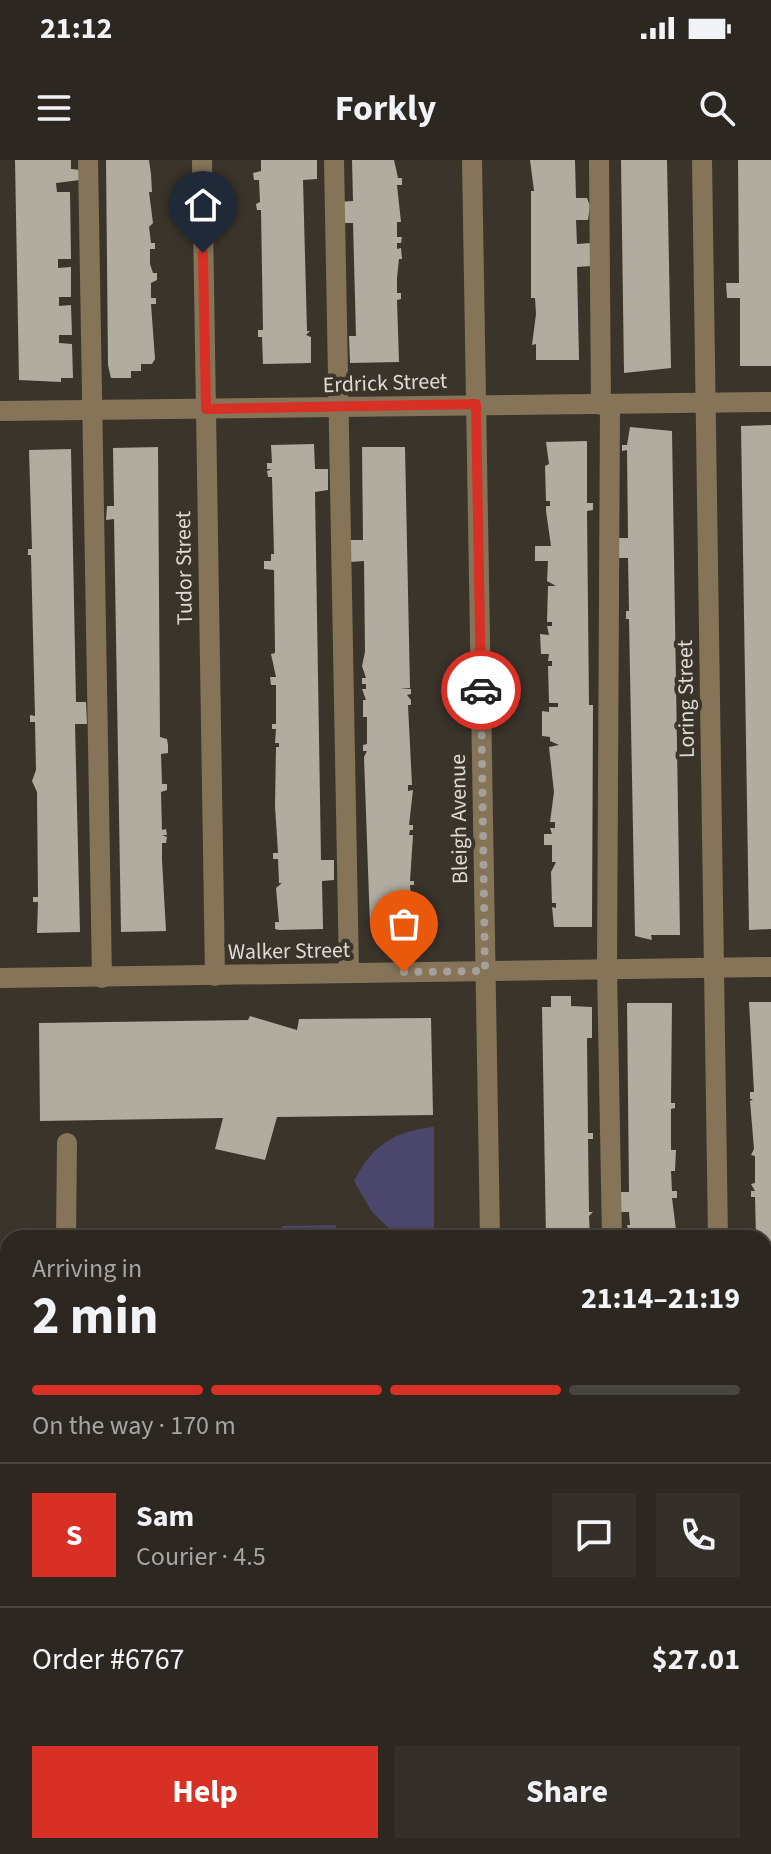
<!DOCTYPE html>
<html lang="en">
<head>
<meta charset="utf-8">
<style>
	body { margin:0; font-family:"Source Sans 3",sans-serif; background:#342f29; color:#f1f3f6; height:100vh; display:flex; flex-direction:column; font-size:30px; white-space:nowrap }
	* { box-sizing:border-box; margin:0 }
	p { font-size:26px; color:#a6a5a5 }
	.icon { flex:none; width:44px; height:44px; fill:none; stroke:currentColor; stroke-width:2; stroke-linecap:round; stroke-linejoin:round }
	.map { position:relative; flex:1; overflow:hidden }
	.details { position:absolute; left:0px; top:1070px; width:772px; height:624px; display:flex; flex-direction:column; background:#2c2720; border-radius:24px 24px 0 0; box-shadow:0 2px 6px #0004,0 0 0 2px #48443e }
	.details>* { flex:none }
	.pin { position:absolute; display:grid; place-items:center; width:68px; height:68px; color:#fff; margin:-82px -34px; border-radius:50% 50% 50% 0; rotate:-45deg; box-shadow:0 0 8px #0007 }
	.pin .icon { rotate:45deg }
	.courier { position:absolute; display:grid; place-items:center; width:80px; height:80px; margin:-40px; border:6px solid #d93025; border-radius:50%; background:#fff; color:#222; box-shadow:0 2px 10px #0007 }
	.summary em { font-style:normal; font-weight:700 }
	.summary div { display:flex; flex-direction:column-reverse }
	.summary { display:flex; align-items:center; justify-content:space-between; height:136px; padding:0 32px }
	h1 { font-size:52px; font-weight:700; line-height:60px }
	.bar { display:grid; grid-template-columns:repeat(4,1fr); gap:12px 8px; align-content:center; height:96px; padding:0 32px }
	.bar i { height:10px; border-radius:6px; background:#48443e }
	.bar .active { background:#d93025 }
	.bar p { grid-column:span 4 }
	.line { display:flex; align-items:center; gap:20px; padding:0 32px; border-top:2px solid #48443e }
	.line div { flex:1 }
	.round { display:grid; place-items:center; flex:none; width:84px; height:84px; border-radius:0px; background:#342f29 }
	.primary-button { display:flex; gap:16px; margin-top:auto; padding:16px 32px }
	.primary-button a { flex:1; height:92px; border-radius:0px; background:#d93025; color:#fff; font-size:32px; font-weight:700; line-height:92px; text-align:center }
	.primary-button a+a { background:#342f29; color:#f1f3f6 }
	.status { display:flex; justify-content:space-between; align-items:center; height:56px; padding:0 40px; background:#2c2720; direction:ltr }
	.status svg { height:22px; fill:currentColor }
	header { display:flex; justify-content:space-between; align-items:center; height:104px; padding:0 32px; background:#2c2720; font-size:36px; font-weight:700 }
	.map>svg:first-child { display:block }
	.green { fill:#4b466c }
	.building { fill:#b1aba0 }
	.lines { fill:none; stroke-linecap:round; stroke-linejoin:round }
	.minor { stroke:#867459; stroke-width:20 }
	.done { stroke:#a5a09a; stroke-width:8; stroke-dasharray:0 14.4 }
	.route { stroke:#d93025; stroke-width:10 }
	.labels { text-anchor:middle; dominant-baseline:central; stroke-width:8; stroke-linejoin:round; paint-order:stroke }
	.street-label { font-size:22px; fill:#dedad5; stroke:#3a342b }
</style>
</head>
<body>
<div class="status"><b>21:12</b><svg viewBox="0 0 49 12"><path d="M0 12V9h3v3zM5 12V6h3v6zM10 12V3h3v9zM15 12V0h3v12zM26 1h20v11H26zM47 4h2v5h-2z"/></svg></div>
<header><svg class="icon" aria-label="menu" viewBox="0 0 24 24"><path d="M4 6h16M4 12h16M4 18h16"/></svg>Forkly<svg class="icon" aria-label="search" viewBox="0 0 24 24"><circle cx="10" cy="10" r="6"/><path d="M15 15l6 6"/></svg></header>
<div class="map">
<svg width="771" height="1694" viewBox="0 0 771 1694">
	<rect width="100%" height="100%" fill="#3a342b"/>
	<!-- green -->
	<g class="green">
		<path d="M434 967V1078H403L394 1073 372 1052 354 1021C372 985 395 971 434 967Z"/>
		<path d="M336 1065V1078H282V1066Z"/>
		<path d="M198 1070V1078H144V1071Z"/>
	</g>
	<!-- building -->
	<g class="building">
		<path d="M15 0H71V9L80 10V20L56 23 57 32H70L71 99H58V108L71 107V137H59V146L71 145 72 175H59V183L72 184 73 218H61V222L19 220Z"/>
		<path d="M106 0H149L151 14 152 32H149L153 63 149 67 151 83H155V89H150V104L153 113H157V120L151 123V138H156V144H151L155 199 152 204H141V211H131V218H111L108 205Z"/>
		<path d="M261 0H317V19L303 20 307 171H310L306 175 311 177V203L263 204 262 177H258V170H263L261 50H257L256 44 260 42 259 20H254L253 13 261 11Z"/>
		<path d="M352 0H394L398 18H402V25H397L401 62H397V77H402L401 83H397V89L401 88 402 99H399L397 118V133H401V139L397 140 399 202 350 203 349 176H356L353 63H339V42L353 41Z"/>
		<path d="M530 0H575L576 38H587L590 46 588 60H576L577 84 591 83 592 106 577 107 579 200H536V184L532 185 536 154 535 138H531V31H534Z"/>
		<path d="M621 0H667L671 208 624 213Z"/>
		<path d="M738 0H771V206H740V138H727L726 123H739Z"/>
		<path d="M771 265V769L749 770 741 266Z"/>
		<path d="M630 267 672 271 680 775H651L652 780 635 776 629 459H626V451H629L628 398H617V378H628L627 290 622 291V285H627Z"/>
		<path d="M587 281V343H593V350L587 351 589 545H593L592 767H554L552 747 556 748V743H552L551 712 556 702H552V685H544V674H552L550 668H555V662H550L554 632 549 587 559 585 550 581V577L542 576V551L549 552V547H558V543H549L548 506H552V501H548L549 494H541L540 474 549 475 547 466H552V462H547L548 426H556L547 421 548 401H535V386H551L546 351V346H550V341H546L545 306 549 304 546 282Z"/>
		<path d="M314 284 315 309H328V330L315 332 321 700H334V720L322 721 323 769 279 770 275 769V762H279L276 728 282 723H279L278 699H273V693H278L275 646 276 587H279V583H275L276 569H272V564H276V525H271L270 517H276L271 494 275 493 274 410 264 409V401H271V394H274L272 317H268L267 311 272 309H267V303H272L271 285Z"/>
		<path d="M158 287 160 577 167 579 168 585V593L161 594 162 624H167V630L161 632 162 670 166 669 167 675H162L167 677 166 683H162V700L166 771 121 772 114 359 106 360 107 346H114L113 288Z"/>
		<path d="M362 287H405L410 528 400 529H411V534L407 535 411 540V545H408L412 625H408V631L413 630 409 665H413V670H410L409 675H413L410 721H414V725H410L413 764 370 765 364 597 367 591H363V585L367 584V557H363V540H366L362 529H366V524H362V518H366L362 506 365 492 364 401 350 402V380H363Z"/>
		<path d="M71 289 76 542H86L87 564H75L80 772 37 773 38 742H33V737H38L37 632 32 621 36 610 35 562H30V555L35 556 31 395H28V389H32L29 290Z"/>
		<path d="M551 836H571V846L592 847V878H587L588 973H593V979H588L589 1052H593L589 1056 590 1078H546L542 847H551Z"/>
		<path d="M749 842H771V1320H764V1078H756L755 1037H751V1031H755L751 1024 755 1023V996L751 995 754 989 750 941 753 939H750V932H754Z"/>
		<path d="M627 843H672L671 943H675V948L671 949V990H676L675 1011H671L672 1031H677V1038H672L677 1078H630L627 1065H630L629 1052H619V1032H629Z"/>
		<path d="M250 856 297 870 299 859 431 858 433 955 277 957 265 1000 215 989 223 958 40 961 39 863 248 860Z"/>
		<path d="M764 1412H771V1694H767V1681L764 1682V1669H767Z"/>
		<rect x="70" y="1686" width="81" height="8"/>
		<path d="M287 1686H411L412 1694H287Z"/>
		<rect x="558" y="1686" width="43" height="8"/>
		<rect x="642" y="1686" width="43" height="8"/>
	</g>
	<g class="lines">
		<!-- minor -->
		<g class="minor">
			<path d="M88 0 102 818"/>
			<path d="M202 0 215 816"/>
			<path d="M334 0 349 813"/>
			<path d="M472 0 490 1078"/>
			<path d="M599 0 601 245"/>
			<path d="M702 0 718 1078"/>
			<path d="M610 245 607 809 612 1078"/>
			<path d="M0 251 771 242"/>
			<path d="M0 818 771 807"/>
			<path d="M66 1078 67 983"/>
			<path d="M0 1113 8 1112"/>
			<path d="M764 1370H771"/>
			<path d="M0 1376H8"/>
			<path d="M0 1419 4 1694"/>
			<path d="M499 1686V1694"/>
			<path d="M623 1686V1694"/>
			<path d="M727 1686V1694"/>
		</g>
	</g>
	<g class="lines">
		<!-- done -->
		<path class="done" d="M404 812 485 811 481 530"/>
		<!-- route -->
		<path class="route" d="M203 93 206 249 476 244 481 530"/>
	</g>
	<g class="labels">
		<!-- street labels -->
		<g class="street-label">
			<text transform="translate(385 223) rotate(-2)">Erdrick Street</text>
			<text transform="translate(184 408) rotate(-91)">Tudor Street</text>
			<text transform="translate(686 539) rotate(-91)">Loring Street</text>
			<text transform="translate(459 659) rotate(-91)">Bleigh Avenue</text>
			<text transform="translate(289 791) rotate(-1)">Walker Street</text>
		</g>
	</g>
</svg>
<div class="pin" style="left:404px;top:812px;background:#ea580c"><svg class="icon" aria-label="bag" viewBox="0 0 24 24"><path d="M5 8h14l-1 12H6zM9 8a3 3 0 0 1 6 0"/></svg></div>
<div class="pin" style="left:203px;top:93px;background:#1f2937"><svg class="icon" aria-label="home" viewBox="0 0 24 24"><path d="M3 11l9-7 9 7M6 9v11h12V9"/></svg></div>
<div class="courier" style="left:481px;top:530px"><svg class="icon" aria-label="car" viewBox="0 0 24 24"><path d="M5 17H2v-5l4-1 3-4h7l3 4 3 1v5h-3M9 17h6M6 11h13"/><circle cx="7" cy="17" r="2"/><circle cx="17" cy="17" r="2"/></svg></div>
<section class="details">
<div class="summary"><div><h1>2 min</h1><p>Arriving in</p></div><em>21:14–21:19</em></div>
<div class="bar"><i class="active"></i><i class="active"></i><i class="active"></i><i></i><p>On the way · 170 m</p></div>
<div class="line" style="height:144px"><b class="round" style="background:#d93025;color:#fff">S</b><div><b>Sam</b><p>Courier · 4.5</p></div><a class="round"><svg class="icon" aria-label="chat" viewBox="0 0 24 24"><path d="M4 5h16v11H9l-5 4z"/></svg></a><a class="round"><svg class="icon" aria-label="phone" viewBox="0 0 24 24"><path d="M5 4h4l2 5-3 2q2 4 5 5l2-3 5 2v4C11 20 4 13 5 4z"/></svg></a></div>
<div class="line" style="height:104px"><div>Order #6767</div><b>$27.01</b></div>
<div class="primary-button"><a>Help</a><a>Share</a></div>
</section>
</div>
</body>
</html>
